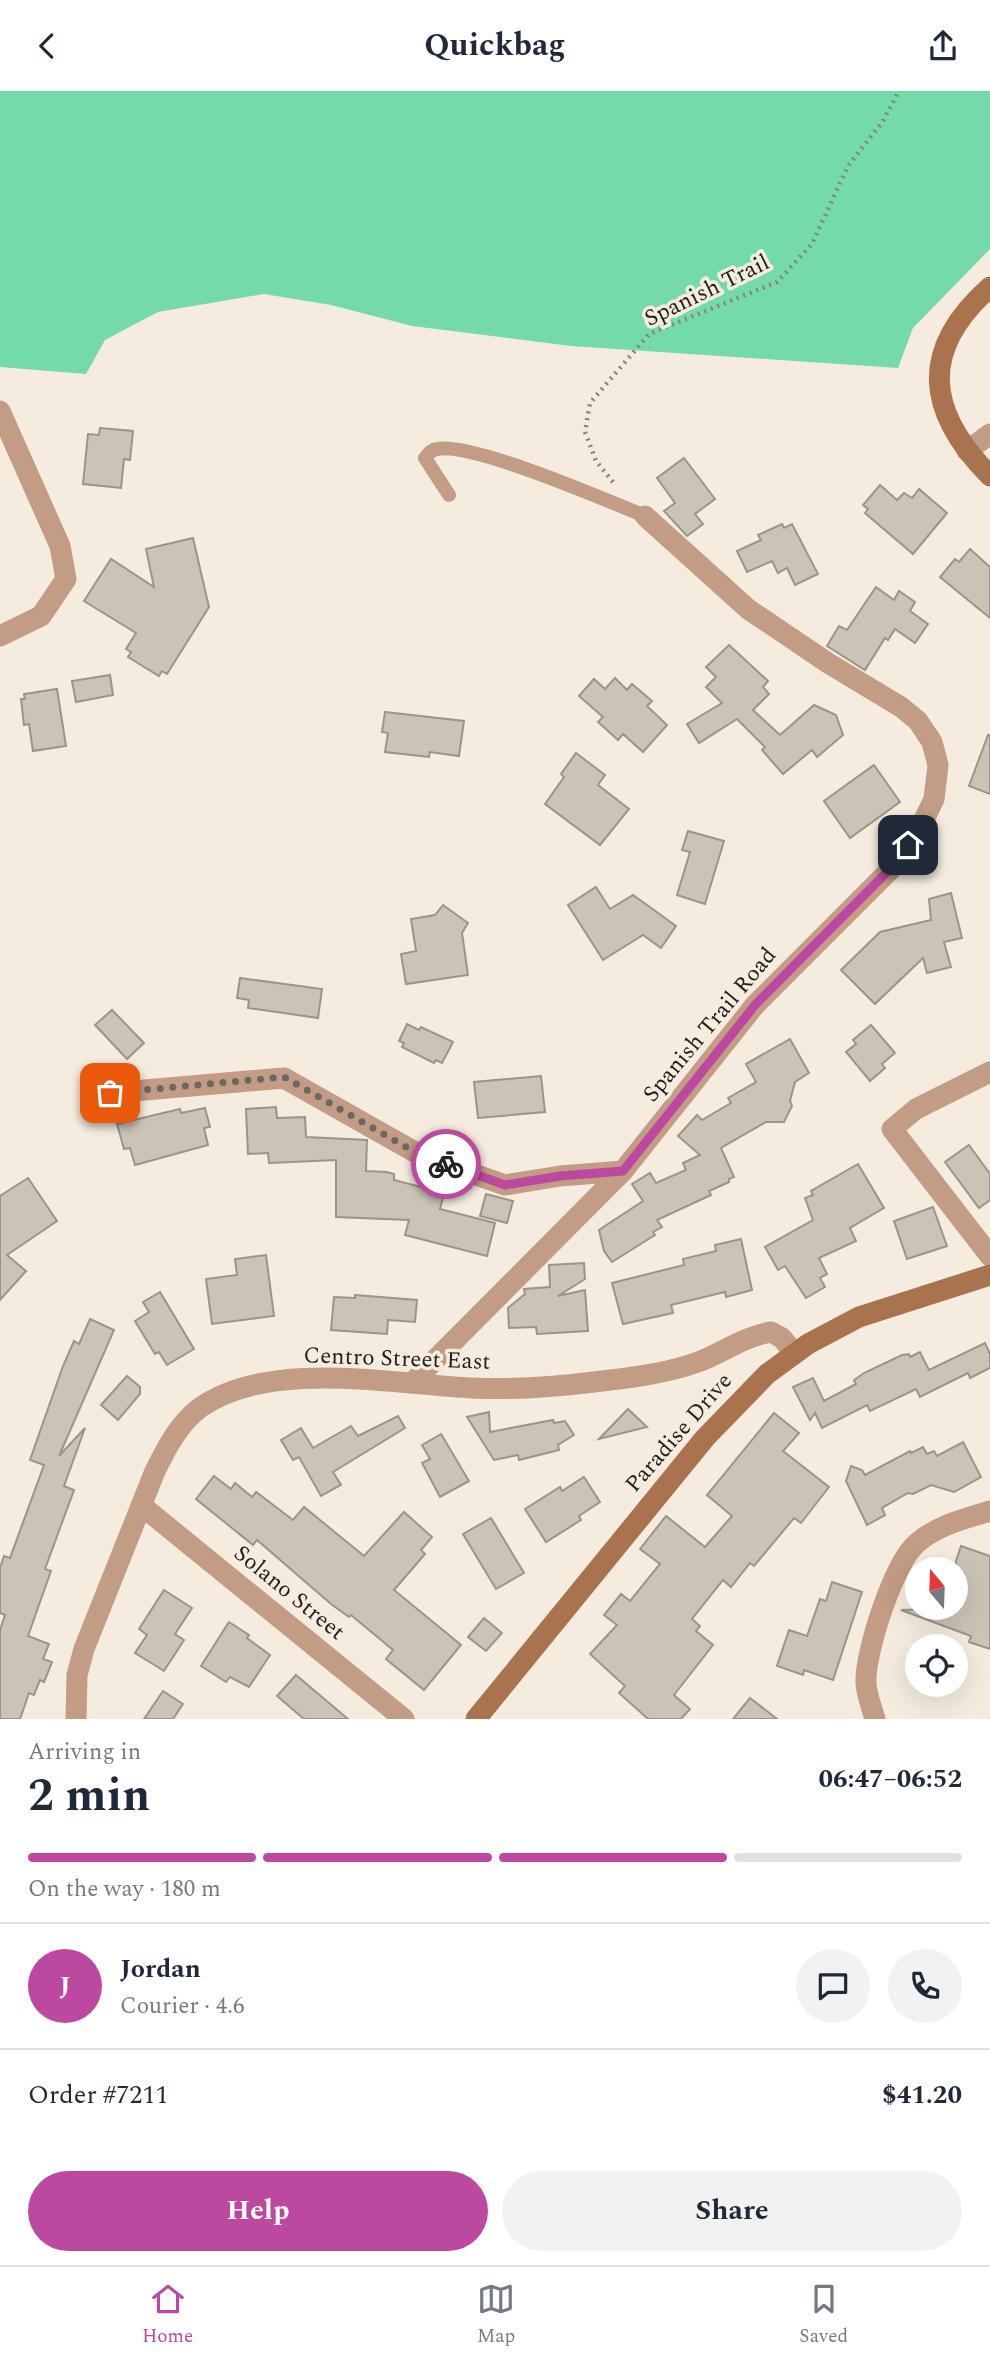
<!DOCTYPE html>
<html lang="en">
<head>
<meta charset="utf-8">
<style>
	body { margin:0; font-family:Spectral,serif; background:#f2f2f3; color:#1f2937; height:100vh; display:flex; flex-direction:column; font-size:26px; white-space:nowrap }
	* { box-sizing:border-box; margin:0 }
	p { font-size:23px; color:#747a83 }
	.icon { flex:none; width:38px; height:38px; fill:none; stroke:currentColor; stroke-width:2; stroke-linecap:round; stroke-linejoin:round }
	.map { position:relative; height:1628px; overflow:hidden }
	.details { display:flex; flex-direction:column; background:#fff; flex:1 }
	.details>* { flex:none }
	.needle { width:46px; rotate:341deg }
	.buttons { position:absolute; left:905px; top:1466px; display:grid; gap:14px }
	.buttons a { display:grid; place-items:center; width:63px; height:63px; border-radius:50%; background:#fff; box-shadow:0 7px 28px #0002; font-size:35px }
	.pin { position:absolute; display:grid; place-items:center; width:60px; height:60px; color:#fff; margin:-30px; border-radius:14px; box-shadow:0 4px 10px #0006 }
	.courier { position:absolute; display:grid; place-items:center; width:70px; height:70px; margin:-35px; border:5px solid #bd48a0; border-radius:50%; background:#fff; color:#222; box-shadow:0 2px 9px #0007 }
	.head em { font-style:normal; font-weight:700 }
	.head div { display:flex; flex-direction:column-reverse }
	.head { display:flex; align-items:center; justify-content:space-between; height:119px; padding:0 28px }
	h1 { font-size:46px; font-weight:700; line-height:52px }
	.bar { display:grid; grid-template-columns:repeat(4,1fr); gap:10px 7px; align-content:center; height:84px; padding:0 28px }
	.bar i { height:9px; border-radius:5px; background:#e0e1e3 }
	.bar .on { background:#bd48a0 }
	.bar p { grid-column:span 4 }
	.line { display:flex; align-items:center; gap:18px; padding:0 28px; border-top:2px solid #e0e1e3 }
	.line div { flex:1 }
	.round { display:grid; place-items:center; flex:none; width:74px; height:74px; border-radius:37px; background:#f2f2f3 }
	.button { display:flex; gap:14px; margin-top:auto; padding:14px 28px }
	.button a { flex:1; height:80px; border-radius:42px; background:#bd48a0; color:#fff; font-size:28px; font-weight:700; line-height:80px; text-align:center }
	.button a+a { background:#f2f2f3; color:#1f2937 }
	header { display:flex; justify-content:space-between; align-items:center; height:91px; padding:0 28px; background:#fff; font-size:32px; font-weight:700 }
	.menu { display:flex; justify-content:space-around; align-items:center; height:98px; border-top:2px solid #e0e1e3; background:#fff; font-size:19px; color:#747a83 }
	.menu a { display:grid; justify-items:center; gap:4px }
	.menu .on { color:#bd48a0 }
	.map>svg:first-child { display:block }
	.green { fill:#75daaa }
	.building { fill:#ccc3b7; stroke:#9c9488; stroke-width:2 }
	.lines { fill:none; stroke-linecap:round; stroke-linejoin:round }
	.path { stroke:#88837a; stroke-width:4.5; stroke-dasharray:2 5; stroke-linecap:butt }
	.lane { stroke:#c29c84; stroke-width:14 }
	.street { stroke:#c29c84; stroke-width:21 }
	.secondary { stroke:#aa7350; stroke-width:21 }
	.done { stroke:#6c675f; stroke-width:7; stroke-dasharray:0 12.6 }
	.route { stroke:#bd48a0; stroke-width:9 }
	.labels { text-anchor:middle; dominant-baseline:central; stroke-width:7; stroke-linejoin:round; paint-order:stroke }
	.street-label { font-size:23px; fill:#221f1a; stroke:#f5ecdf }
</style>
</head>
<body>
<header><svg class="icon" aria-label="back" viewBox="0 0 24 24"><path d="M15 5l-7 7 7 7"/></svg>Quickbag<svg class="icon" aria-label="share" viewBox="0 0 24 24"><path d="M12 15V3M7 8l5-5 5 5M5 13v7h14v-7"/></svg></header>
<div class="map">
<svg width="990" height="1628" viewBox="0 0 990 1628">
	<rect width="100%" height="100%" fill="#f5ecdf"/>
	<!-- green -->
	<path class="green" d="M0 0H990V158L913 237 898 277 571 255 412 235 331 214 264 203 158 221 105 249 86 283 0 276Z"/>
	<!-- building -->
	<g class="building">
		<path d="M100 337 133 340 130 369 124 368 121 397 83 393 88 343 99 344Z"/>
		<path d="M684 367 715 408 695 423 703 433 687 445 664 420 675 412 657 387Z"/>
		<path d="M880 394 897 409 904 402 912 407 919 398 947 422 913 463 865 422 868 418 863 414Z"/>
		<path d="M782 433 784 437 792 433 818 483 795 494 787 477 778 482 772 470 747 481 737 460 761 449 758 444Z"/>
		<path d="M193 447 209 516 167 583 162 580 159 585 128 566 131 561 126 558 136 542 84 510 111 468 154 496 146 458Z"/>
		<path d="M970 458 990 476V527L940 486 955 468 959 471Z"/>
		<path d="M876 496 894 509 899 500 915 511 910 520 928 533 915 552 895 538 888 549 885 547 865 579 827 555 839 535 847 539Z"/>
		<path d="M729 554 768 590 763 596 769 603 753 619 780 644 814 614 836 624 843 644 817 666 812 659 783 683 762 659 765 656 737 628 699 652 687 633 722 612 706 596 716 586 706 576Z"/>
		<path d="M110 584 113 604 76 611 72 590Z"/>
		<path d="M615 587 627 599 632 593 652 610 647 615 667 634 643 661 623 643 618 649 598 631 603 626 579 605 594 588 605 598Z"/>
		<path d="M57 598 66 655 33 660 29 633 24 634 21 608H25L24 603Z"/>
		<path d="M385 621 464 630 459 665 430 661 429 666 385 661 388 642 382 641Z"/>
		<path d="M988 644H990V703L969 695Z"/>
		<path d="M576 662 605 684 598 694 629 718 600 754 545 713 564 686 561 683Z"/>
		<path d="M874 674 900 711 850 747 824 710Z"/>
		<path d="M688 740 724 750 705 813 677 804 690 761 682 759Z"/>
		<path d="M596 796 610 818 633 804 676 835 661 857 643 844 603 869 568 814Z"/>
		<path d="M951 802 962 847 944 851 951 876 927 882 923 867 875 913 841 879 880 841 931 829 929 808Z"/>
		<path d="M443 814 468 832 462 842 468 884 406 893 401 863 416 860 411 828 435 824Z"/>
		<path d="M240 887 322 898 318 927 248 917 249 909 237 907Z"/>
		<path d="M112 919 144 952 127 968 95 934Z"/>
		<path d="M407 933 419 939 421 936 453 951 442 972 436 969 434 972 402 956 404 952 399 950Z"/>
		<path d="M871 934 895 962 882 973 885 977 870 990 846 961 856 953 853 949Z"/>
		<path d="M790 948 809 982 795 991 790 1010 792 1015 784 1031H766L721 1057 734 1086 729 1088V1091L709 1100 711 1104 657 1129 662 1136 653 1141 655 1144 612 1171 604 1160 599 1139 643 1110 632 1093 650 1082 656 1092 686 1079 683 1072 700 1064 678 1045 697 1024 702 1029 731 1012 728 1007 756 991 746 973Z"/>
		<path d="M541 985 545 1021 478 1027 474 991Z"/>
		<path d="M276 1016 277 1027 305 1026 306 1046 367 1049 366 1080 387 1081 394 1083V1089L444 1102 440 1118 495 1132 487 1165 405 1144 409 1129 336 1126V1069L269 1072 268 1062 248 1063 246 1018Z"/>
		<path d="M205 1017 210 1036 204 1037 208 1054 135 1074 130 1057 124 1058 117 1033 180 1018 181 1022Z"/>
		<path d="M969 1054 990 1083V1109L979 1117 945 1071Z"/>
		<path d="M858 1073 884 1117 850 1137 856 1150 819 1167 827 1183 820 1187 825 1196 806 1207 785 1175 778 1179 765 1156 813 1129 805 1107 813 1104 811 1100Z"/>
		<path d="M28 1087 57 1130 7 1164 26 1180 0 1209V1105Z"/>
		<path d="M486 1103 513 1110 507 1132 480 1125Z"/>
		<path d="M933 1116 947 1155 907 1168 894 1130Z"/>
		<path d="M741 1148 752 1199 726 1206 725 1201 671 1214 673 1222 623 1233 612 1192 684 1174 683 1168 716 1160 715 1154Z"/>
		<path d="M266 1164 274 1225 212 1233 206 1188 237 1184 235 1168Z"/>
		<path d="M584 1172 585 1188 558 1205 585 1199 588 1240 537 1243 536 1236 509 1237 508 1217 525 1203 524 1198 550 1196 549 1174Z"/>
		<path d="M160 1201 194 1258 167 1274 159 1261 155 1263 135 1230 149 1221 143 1211Z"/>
		<path d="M355 1204 417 1209 415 1231 388 1229 387 1243 331 1239 334 1206 355 1207Z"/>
		<path d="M90 1228 114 1239 59 1365 85 1337 64 1395 74 1399 45 1478 51 1480 28 1545 49 1553 43 1568 52 1571 44 1591 40 1589 34 1604 29 1602 20 1628H0V1539L5 1524 0 1522V1477L4 1465 10 1467 44 1374 30 1369 63 1275 74 1250 79 1253Z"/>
		<path d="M985 1252 990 1263V1277L970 1287 968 1282 920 1306 916 1298 870 1320 867 1314 822 1337 815 1322 810 1329 793 1296 813 1287 824 1310 856 1293 854 1289 864 1282 902 1264 909 1263 910 1266 920 1261 929 1279Z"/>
		<path d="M127 1285 140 1296V1303L118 1329 101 1314Z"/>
		<path d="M628 1318 647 1336 599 1348Z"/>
		<path d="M489 1321 490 1341 553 1329 554 1332 565 1330 574 1344 558 1354 559 1359 519 1369 518 1364 494 1369 467 1326Z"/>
		<path d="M774 1322 799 1342 783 1360 829 1396 801 1432 794 1427 754 1475 750 1472 731 1496 723 1489 692 1528 700 1535 696 1540 713 1554 674 1604 690 1618 681 1628H648L619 1602 625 1595 590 1563 617 1534 604 1524 621 1503 630 1510 660 1473 640 1458 666 1425 705 1456 732 1425 707 1404Z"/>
		<path d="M398 1325 405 1337 333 1381 341 1394 321 1405 299 1366 293 1369 281 1349 301 1337 313 1357 351 1335 358 1345Z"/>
		<path d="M441 1343 469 1390 440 1406 422 1372 430 1368 422 1354Z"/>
		<path d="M963 1351 981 1386 954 1401 931 1394 913 1403 908 1402 882 1417 885 1424 867 1434 846 1390 851 1375 862 1379 865 1384 910 1360 911 1362 923 1356 927 1363 934 1360 937 1365Z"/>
		<path d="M214 1385 231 1398 235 1392 252 1406 256 1401 293 1429 304 1416 364 1465 404 1421 432 1446 421 1459 425 1463 394 1499 461 1554 424 1599 386 1568 393 1559 351 1524 349 1526 331 1513 257 1449 253 1454 196 1408Z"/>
		<path d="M584 1386 600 1411 579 1425 581 1429 546 1451 525 1418 560 1396 562 1400Z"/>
		<path d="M491 1427 524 1482 496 1498 463 1443Z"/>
		<path d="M961 1455 990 1465V1558L969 1551 971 1545 901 1519 956 1517V1470Z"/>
		<path d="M832 1491 862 1501 833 1589 804 1579 803 1584 777 1575 789 1539 807 1545 820 1508 826 1510Z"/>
		<path d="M164 1499 192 1517 175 1543 184 1549 164 1580 135 1562 147 1544 139 1538Z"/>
		<path d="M484 1527 502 1542 486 1560 468 1546Z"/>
		<path d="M229 1531 249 1544 247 1547 270 1564 249 1596 230 1586 226 1591 201 1575Z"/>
		<path d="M296 1584 348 1628H304L277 1605Z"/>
		<path d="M163 1600 183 1613 173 1628H144Z"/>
		<path d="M750 1607 777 1628H733Z"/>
	</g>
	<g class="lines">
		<!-- path -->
		<path class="path" d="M613 391 596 370 585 341 590 312 649 243 777 191 812 153 848 75 883 30 899 0"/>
		<!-- lane -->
		<path class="lane" d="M449 404 425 367C429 362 431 359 437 358 472 351 606 409 645 425"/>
		<!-- street -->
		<g class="street">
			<path d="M0 320 60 455 66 488 41 525 0 545"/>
			<path d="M967 360 990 343"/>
			<path d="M990 981 916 1018 892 1038 990 1165"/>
			<path d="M110 1002 284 987 422 1065 505 1094 560 1085 623 1080"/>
			<path d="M412 1292 623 1080 755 914 892 777 923 731 934 708 938 674 932 651 918 630 901 616 828 572 748 518 645 425"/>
			<path d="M142 1415 404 1628"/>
			<path d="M76 1628 77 1584 84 1558 155 1380C167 1356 179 1332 201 1316 270 1268 393 1293 472 1297 513 1299 554 1296 594 1291 628 1287 665 1283 698 1271 722 1262 745 1245 771 1241L782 1247 794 1262"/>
			<path d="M875 1628C872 1617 866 1603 866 1591 865 1561 894 1471 917 1452 938 1434 964 1428 990 1420"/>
		</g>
		<!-- secondary -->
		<g class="secondary">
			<path d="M990 196C919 259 926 320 990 385"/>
			<path d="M476 1628 705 1347 767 1283 808 1253 859 1226 990 1184"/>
		</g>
	</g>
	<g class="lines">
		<!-- done -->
		<path class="done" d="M110 1002 284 986 422 1065 446 1073"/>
		<!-- route -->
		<path class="route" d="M446 1073 505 1094 560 1085 623 1080 755 914 892 776 908 754"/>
	</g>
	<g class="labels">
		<!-- street labels -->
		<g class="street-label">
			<text transform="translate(707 200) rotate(-26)">Spanish Trail</text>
			<text transform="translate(710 934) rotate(-50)">Spanish Trail Road</text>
			<text transform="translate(397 1268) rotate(2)">Centro Street East</text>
			<text transform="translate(679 1342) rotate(-49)">Paradise Drive</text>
			<text transform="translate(289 1502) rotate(39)">Solano Street</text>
		</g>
	</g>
</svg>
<div class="buttons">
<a><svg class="needle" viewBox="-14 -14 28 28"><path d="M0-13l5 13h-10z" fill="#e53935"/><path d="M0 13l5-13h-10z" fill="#747a83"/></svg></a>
<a><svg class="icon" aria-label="locate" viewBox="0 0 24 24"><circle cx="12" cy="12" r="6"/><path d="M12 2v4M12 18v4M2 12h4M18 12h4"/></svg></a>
</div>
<div class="pin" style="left:110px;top:1002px;background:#ea580c"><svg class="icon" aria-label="bag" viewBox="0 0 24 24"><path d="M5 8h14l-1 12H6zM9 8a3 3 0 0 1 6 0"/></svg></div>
<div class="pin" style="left:908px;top:754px;background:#1f2937"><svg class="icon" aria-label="home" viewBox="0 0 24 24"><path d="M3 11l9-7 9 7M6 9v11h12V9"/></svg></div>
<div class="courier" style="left:446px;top:1073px"><svg class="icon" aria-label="bike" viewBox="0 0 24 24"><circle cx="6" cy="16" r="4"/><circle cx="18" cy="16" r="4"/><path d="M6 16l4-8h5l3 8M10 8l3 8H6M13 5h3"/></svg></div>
</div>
<section class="details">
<div class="head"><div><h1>2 min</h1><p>Arriving in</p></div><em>06:47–06:52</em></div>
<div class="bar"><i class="on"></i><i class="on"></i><i class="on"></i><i></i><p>On the way · 180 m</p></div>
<div class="line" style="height:126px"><b class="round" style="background:#bd48a0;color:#fff">J</b><div><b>Jordan</b><p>Courier · 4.6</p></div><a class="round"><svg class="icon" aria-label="chat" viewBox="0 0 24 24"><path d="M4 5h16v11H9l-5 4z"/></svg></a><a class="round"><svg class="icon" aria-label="phone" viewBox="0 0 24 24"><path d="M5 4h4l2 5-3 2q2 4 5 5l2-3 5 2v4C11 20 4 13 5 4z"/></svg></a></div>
<div class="line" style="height:91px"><div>Order #7211</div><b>$41.20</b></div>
<div class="button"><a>Help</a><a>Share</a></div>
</section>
<nav class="menu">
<a class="on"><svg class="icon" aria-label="home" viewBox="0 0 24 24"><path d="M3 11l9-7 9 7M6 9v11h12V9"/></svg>Home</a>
<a><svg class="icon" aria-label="map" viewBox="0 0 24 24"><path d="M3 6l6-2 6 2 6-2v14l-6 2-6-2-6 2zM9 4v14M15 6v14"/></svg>Map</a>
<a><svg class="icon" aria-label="saved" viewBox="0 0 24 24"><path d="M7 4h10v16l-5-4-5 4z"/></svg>Saved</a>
</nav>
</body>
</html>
